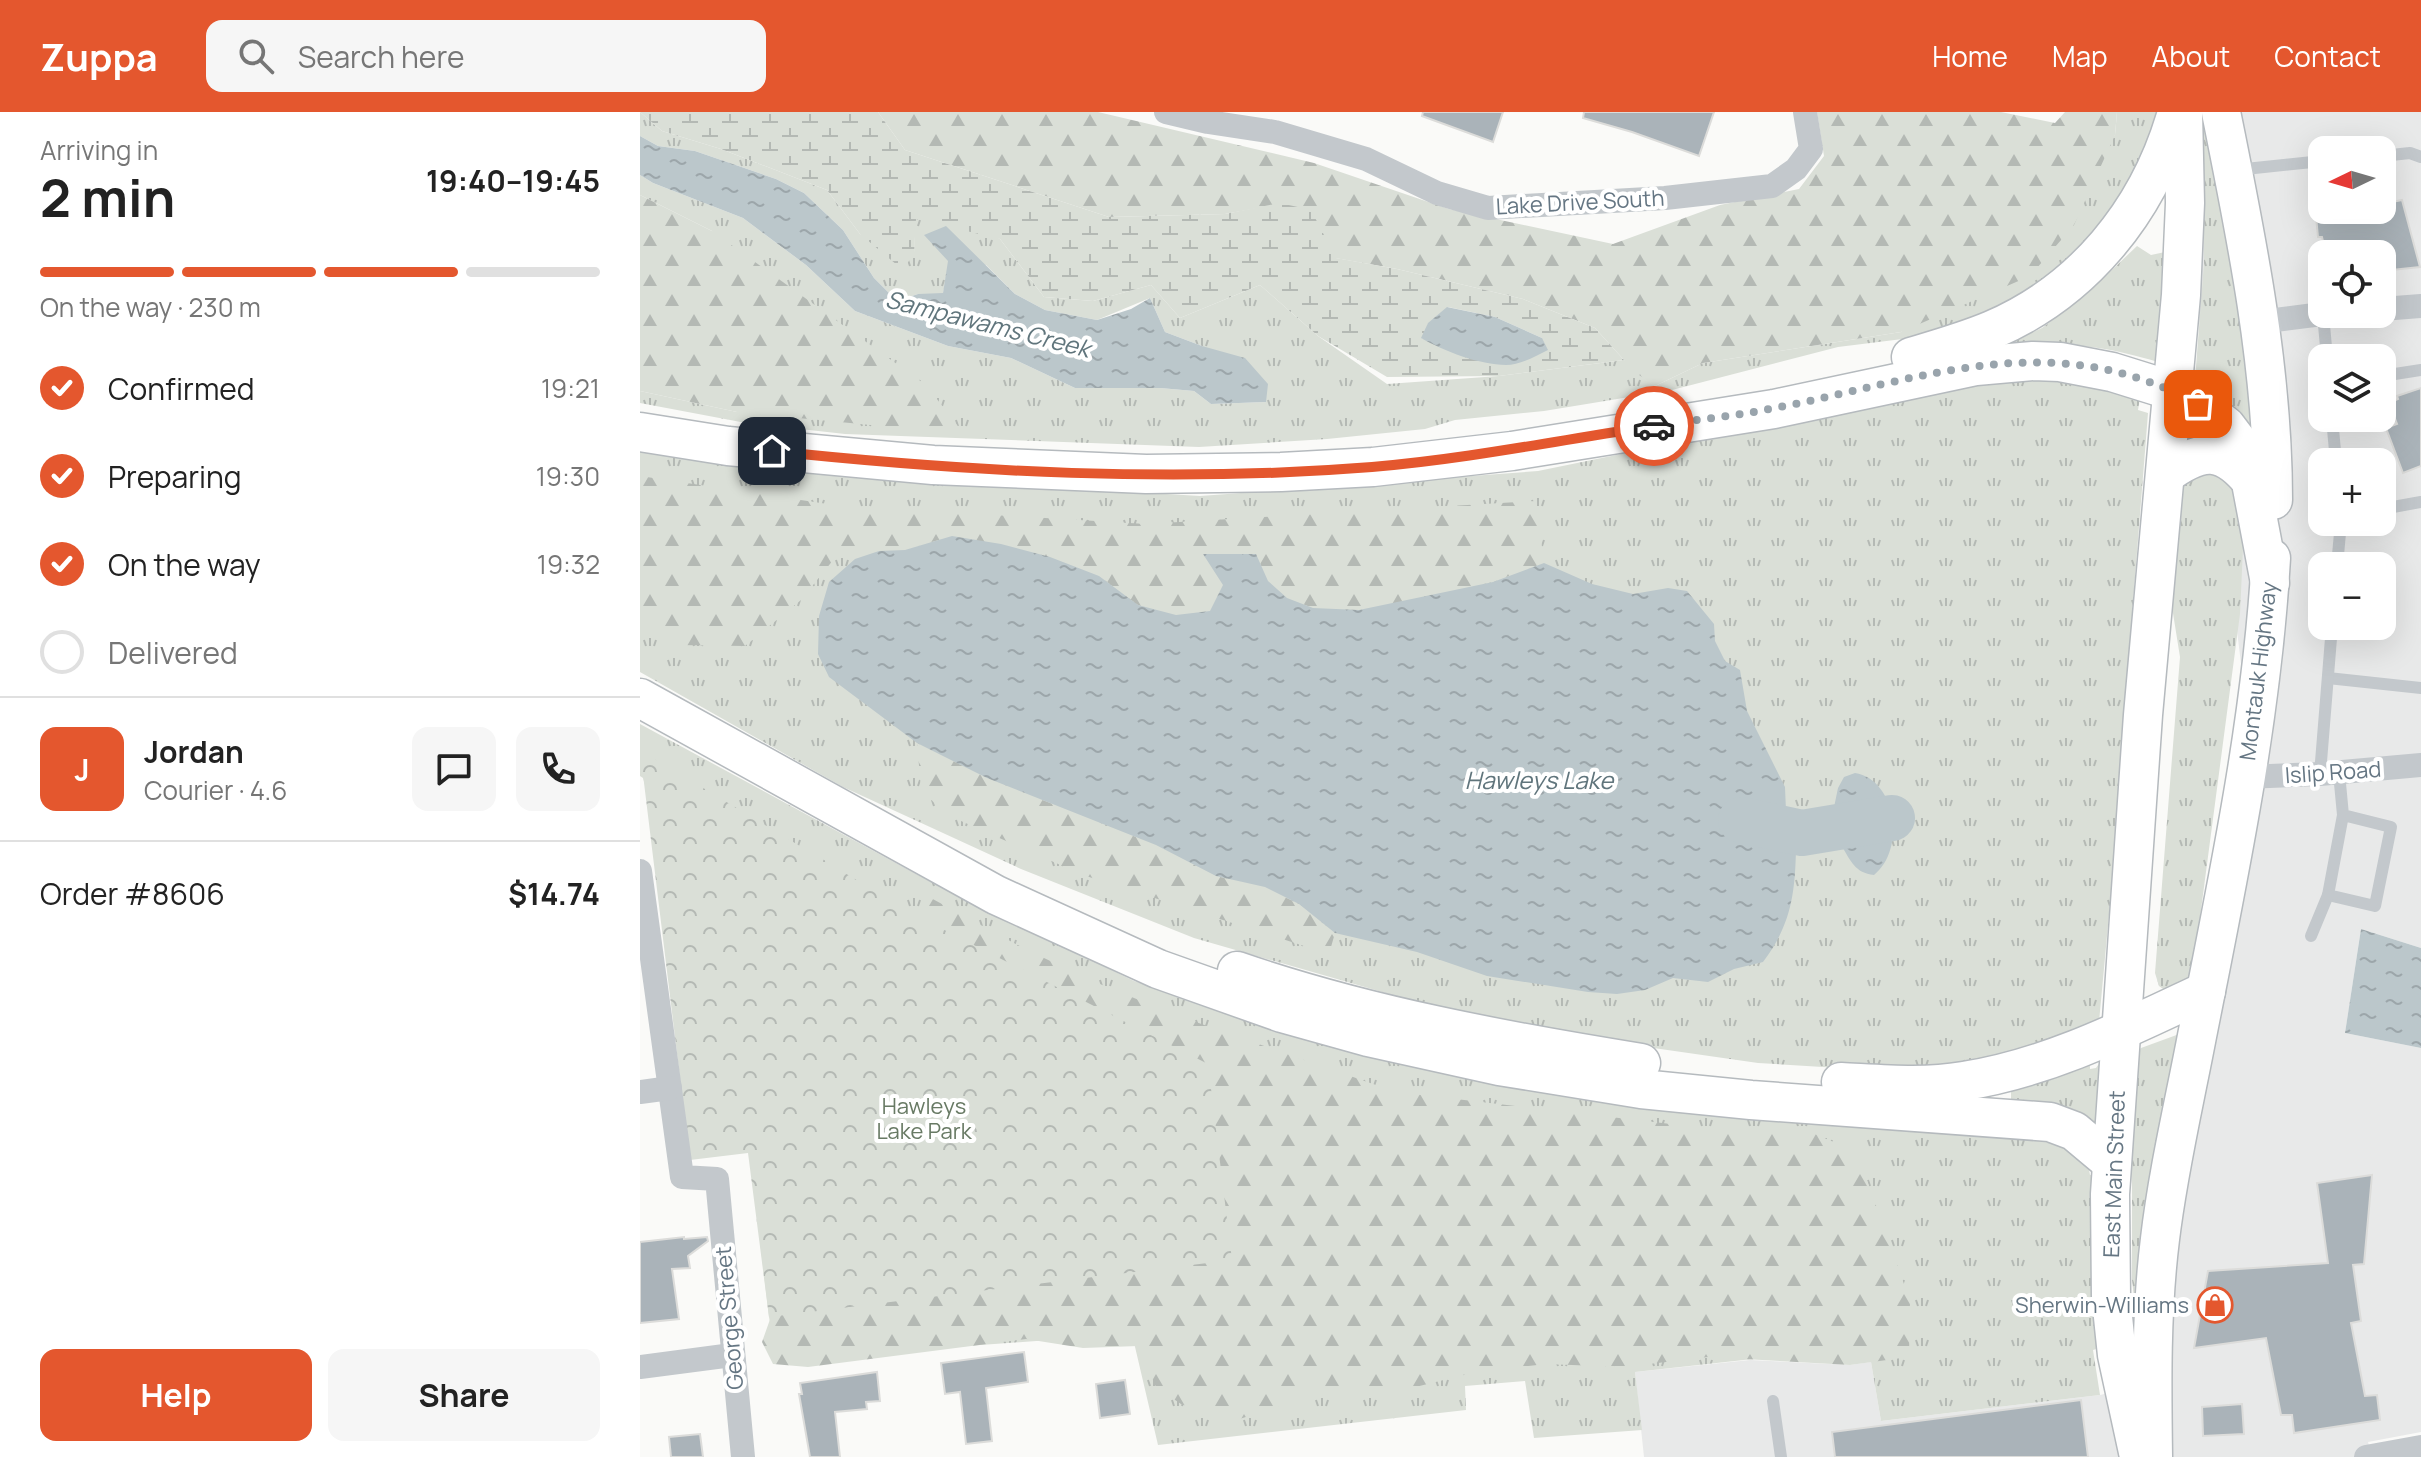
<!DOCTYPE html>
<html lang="en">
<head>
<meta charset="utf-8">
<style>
	body { margin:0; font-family:Manrope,sans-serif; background:#f6f6f6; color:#222; height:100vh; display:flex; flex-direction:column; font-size:30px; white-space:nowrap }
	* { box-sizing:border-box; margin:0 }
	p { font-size:26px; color:#767676 }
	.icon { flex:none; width:44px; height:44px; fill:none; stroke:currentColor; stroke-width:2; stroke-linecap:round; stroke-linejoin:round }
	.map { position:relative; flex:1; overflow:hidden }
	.drawer { display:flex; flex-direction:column; background:#fff; width:640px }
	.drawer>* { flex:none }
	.needle { width:52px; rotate:265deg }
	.tools { position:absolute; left:1668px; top:24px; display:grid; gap:16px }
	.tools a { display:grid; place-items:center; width:88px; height:88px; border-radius:16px; background:#fff; box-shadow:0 8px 32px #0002; font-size:40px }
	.pin { position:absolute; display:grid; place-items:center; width:68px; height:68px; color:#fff; margin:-34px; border-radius:16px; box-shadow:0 4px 12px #0006 }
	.courier { position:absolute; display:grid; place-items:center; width:80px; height:80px; margin:-40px; border:6px solid #e4572e; border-radius:50%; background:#fff; color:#222; box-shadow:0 2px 10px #0007 }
	.headline em { font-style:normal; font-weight:700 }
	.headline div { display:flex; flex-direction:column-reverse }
	.headline { display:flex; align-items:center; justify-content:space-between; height:136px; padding:0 40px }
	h1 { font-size:52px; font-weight:700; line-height:60px }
	.bar { display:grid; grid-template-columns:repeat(4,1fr); gap:12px 8px; align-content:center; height:96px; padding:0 40px }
	.bar i { height:10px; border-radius:6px; background:#e0e0e0 }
	.bar .active { background:#e4572e }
	.bar p { grid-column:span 4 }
	.line { display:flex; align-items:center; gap:20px; padding:0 40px; border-top:2px solid #e0e0e0 }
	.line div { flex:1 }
	.round { display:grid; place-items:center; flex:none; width:84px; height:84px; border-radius:16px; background:#f6f6f6 }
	ol { padding:0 40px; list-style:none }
	li { display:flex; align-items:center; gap:24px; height:88px }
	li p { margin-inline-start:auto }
	li .icon { padding:8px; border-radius:50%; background:#e4572e; color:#fff; stroke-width:4 }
	li:last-child { color:#767676 }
	li i { width:44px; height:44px; border:4px solid #e0e0e0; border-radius:50% }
	.button { display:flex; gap:16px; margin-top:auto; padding:16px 40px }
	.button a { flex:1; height:92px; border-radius:16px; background:#e4572e; color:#fff; font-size:32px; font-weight:700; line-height:92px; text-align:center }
	.button a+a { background:#f6f6f6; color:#222 }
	header { display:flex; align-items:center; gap:48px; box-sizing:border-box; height:112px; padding:0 40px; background:#e4572e; color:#fff }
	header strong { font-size:38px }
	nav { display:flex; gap:44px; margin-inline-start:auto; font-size:28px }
	.search { width:560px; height:72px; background:#f6f6f6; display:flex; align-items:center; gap:20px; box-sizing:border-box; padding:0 28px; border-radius:16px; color:#767676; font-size:30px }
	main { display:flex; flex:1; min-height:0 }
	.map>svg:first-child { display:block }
	.built { fill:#e8e9e9; fill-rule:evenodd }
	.grass { fill:url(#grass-tufts) }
	.forest { fill:url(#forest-firs) }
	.wetland { fill:url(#wetland-marsh); fill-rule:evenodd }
	.park { fill:url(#park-crowns) }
	.water { fill:url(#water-ripples) }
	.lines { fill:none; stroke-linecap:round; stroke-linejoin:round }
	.river { stroke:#bbc7cb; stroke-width:46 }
	.building { fill:#aab3b9; stroke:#dcdcda; stroke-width:2 }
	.primary-casing { stroke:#b5babe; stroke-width:41 }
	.service { stroke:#c3c8cc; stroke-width:12 }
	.minor { stroke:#c3c8cc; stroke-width:24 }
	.primary { stroke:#fff; stroke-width:38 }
	.done { stroke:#99a4ac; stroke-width:8; stroke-dasharray:0 14.4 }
	.route { stroke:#e4572e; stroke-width:10 }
	.labels { text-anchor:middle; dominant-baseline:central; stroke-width:8; stroke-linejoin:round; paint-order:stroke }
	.street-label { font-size:22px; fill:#657683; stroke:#fff }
	.park-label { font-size:22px; fill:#687a64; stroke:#fff }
	.poi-label { font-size:22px; fill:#657683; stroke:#fff; text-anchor:end }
	.water-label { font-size:24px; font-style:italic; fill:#60757c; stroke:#fff }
</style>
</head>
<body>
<header>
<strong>Zuppa</strong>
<div class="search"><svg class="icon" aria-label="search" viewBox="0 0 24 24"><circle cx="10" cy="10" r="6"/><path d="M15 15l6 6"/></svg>Search here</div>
<nav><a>Home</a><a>Map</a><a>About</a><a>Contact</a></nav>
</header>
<main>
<section class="drawer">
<div class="headline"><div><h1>2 min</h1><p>Arriving in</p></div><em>19:40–19:45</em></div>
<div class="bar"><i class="active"></i><i class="active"></i><i class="active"></i><i></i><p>On the way · 230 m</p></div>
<ol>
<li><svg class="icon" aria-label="check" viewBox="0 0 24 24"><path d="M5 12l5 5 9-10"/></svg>Confirmed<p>19:21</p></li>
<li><svg class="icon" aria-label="check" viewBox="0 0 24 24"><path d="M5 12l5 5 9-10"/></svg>Preparing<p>19:30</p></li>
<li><svg class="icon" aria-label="check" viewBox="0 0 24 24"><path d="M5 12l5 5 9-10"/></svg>On the way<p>19:32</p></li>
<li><i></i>Delivered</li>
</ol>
<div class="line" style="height:144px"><b class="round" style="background:#e4572e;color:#fff">J</b><div><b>Jordan</b><p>Courier · 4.6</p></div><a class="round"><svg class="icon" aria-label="chat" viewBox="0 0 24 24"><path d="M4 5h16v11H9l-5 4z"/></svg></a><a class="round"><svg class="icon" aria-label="phone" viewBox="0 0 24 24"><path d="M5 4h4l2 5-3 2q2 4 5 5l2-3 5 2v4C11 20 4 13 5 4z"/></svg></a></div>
<div class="line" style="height:104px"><div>Order #8606</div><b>$14.74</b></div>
<div class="button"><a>Help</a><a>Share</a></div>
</section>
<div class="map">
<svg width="1781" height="1345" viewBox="0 0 1781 1345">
	<defs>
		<pattern id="grass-tufts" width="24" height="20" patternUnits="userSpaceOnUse" patternTransform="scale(2)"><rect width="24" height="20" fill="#dadfd7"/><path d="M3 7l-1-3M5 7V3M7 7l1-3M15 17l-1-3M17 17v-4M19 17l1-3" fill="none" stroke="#b4b9b4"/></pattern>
		<pattern id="forest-firs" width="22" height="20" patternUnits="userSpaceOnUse" patternTransform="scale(2)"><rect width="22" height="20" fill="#dadfd7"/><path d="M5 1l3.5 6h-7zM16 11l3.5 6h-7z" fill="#b4b9b4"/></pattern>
		<pattern id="wetland-marsh" width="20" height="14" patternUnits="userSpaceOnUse" patternTransform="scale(2)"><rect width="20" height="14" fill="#dadfd7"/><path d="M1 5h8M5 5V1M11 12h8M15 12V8" fill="none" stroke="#b4b9b4"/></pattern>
		<pattern id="park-crowns" width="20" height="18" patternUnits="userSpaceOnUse" patternTransform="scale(2)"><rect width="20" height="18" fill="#dadfd7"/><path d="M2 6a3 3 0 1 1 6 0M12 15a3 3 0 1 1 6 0" fill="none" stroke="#b4b9b4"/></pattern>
		<pattern id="water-ripples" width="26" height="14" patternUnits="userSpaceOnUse" patternTransform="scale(2)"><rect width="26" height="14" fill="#bbc7cb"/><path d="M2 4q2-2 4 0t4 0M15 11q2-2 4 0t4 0" fill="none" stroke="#9ca6aa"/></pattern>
	</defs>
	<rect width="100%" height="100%" fill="#fafaf8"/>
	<!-- built -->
	<g class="built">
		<path d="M1534 0H1781V836L1721 817 1705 921 1781 936V1320L1728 1330 1732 1345H1521V1204L1616 675ZM1682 38H1742V98H1682ZM1682 142H1742V202H1682ZM1682 246H1742V306H1682ZM1682 350H1742V410H1682ZM1682 454H1742V514H1682Z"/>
		<path d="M1110 1248 1210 1253 1231 1250 1241 1309 1460 1283 1486 1277 1492 1345H1004L995 1260Z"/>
	</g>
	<!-- grass -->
	<g class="grass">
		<path d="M0 0 22 19 81 37 187 78 220 122 274 141 275 107H324L360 127 404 185 453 189 511 173 540 206 620 173 678 224 747 272 859 264 984 248 1015 274 1063 251 1261 220 1475 23 1477 0H1522L1519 20 1456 131 1392 183 1295 223 1198 235 1032 278 904 299 815 308 785 317 687 327 559 335 205 322 106 311 0 291V279L97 300 72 119 0 83V63L13 71 103 106 166 153 215 199 308 234 371 246 435 276H520L554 279 571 292 626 290 562 234 525 220 510 186 457 208 405 198 375 182 346 153 309 149 303 182H278L257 189 234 166 203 118 164 81 136 67 55 39 18 34 0 24Z"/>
		<path d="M1562 0H1571L1620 310 1607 312 1555 267 1564 151Z"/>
		<path d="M1497 134 1511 143 1525 140 1518 250C1457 232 1424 230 1362 234L1402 216 1450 179Z"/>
		<path d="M1372 262 1424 269 1500 286 1498 298 1508 301 1479 668 1474 779 1471 781 1459 910 1378 945 1248 959 1118 951 923 923 763 886 554 826 381 757 203 675 0 560V332L393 374 560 384 898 359Z"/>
		<path d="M1580 350 1605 393 1600 502 1552 866 1530 882 1519 874 1515 861 1540 545 1532 495 1543 369Z"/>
		<path d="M0 612 289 769 494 869 686 931 1411 1020 1446 1042 1450 1063 1461 1062 1463 1235 1453 1238 1460 1283 1241 1309 1231 1250 1232 1234 995 1260 1002 1318 894 1326 885 1269 825 1274 826 1298 518 1333 492 1222 137 1248 129 1205 109 1036 3 666 0 664Z"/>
		<path d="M1542 921 1496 1204 1492 1168V1072L1488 1028 1493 946 1501 936Z"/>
		<path d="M1463 946 1459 1016 1437 999 1416 993 1371 988V979L1450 951V957L1456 956Z"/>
	</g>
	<!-- forest -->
	<g class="forest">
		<path d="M238 0H458L674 51 809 97 973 132 1080 93 1159 77 1184 44 1177 0H1361L1415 11 1425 0H1477L1475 23 1434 113 1390 164 1261 220 1063 251 1015 274 986 254 984 248 955 216 883 187 757 157 695 146 640 92 585 102 469 105 265 38Z"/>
		<path d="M0 83 72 119 286 273 324 322 97 300 0 279Z"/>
		<path d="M0 364 201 394 506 412 896 389 904 451 853 470 719 499 673 496 647 486 628 469 616 442H564L584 473 570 499 536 503 498 493 459 464 312 424 265 438 202 437 161 488 105 534 36 533 0 507Z"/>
		<path d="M277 631 347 666 516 733 576 764 624 775 659 792 695 821 689 842 443 763 303 701 281 676Z"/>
		<path d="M289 785 387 838 455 870 533 902 756 980 1074 1017 1168 1019 1217 1040 1270 1189 1269 1245 1210 1253 1068 1245 984 1255 906 1252 836 1260 735 1285 670 1272 644 1293 593 1309 541 1292 516 1275 498 1234 443 1236 386 1227 168 1255 133 1252 122 1230 261 837Z"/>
	</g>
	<!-- wetland -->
	<path class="wetland" d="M0 0H238L265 38 469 105 585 102 640 91 671 98 696 146 757 157 883 187 955 216 984 248 859 264 747 265 678 224 620 173 540 206 511 173 453 189 404 185 360 127 276 107 274 141 263 158 220 122 187 78 81 37 22 19ZM808 195 855 205 902 226 782 227 788 212Z"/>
	<!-- park -->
	<path class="park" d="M0 638 273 802 568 952 592 1148 129 1205 108 1041 50 1048Z"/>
	<!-- water -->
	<g class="water">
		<path d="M0 24 18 34 55 39 136 67 164 81 203 118 234 166 257 189 278 182 303 181 308 149 284 123 306 114 375 182 405 198 457 208 491 197 510 186 525 220 562 234 605 246 628 272 626 290 571 292 554 279 520 276H435L371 246 308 234 215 199 166 153 103 106 13 71 0 63Z"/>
		<path d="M807 195 855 205 902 226 908 238C896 244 880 253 866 253 840 253 804 239 781 226L788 211Z"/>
		<path d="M312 424 361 432 410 445 459 464 498 493 536 503 570 499 583 473 563 442H616L628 469 647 486 673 496 719 498 853 470 904 451 952 472 993 482 1028 476 1047 479 1074 512 1075 529 1085 549 1100 558 1107 599 1145 675 1146 699 1150 710 1159 711 1164 733 1156 737C1155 782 1151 813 1123 850L1094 857 1068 870 1033 866 1005 878 977 882 948 880 847 864 777 840 695 821 659 792 625 775 576 764 516 733 347 666 277 631 189 565 178 542 179 504 189 470 215 447 239 439 265 438Z"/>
		<path d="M1215 661C1257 668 1266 738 1234 763 1215 761 1211 749 1201 733L1176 731 1171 709 1193 700 1198 676 1204 665Z"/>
		<path d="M1721 817 1781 836V936L1705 921Z"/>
	</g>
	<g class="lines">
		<!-- river -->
		<path class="river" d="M1101 708 1162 721 1252 706"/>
	</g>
	<!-- building -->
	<g class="building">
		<path d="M783 0H863L853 30 782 4Z"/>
		<path d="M944 0H1074L1059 44 992 20 943 6Z"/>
		<path d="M1762 88 1780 155 1742 159V142H1686L1682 125H1678L1676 104 1707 98H1742V92Z"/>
		<path d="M1781 276V354L1763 361 1746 316 1757 312 1749 291 1758 287 1757 284Z"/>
		<path d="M1732 1063 1724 1152 1713 1153 1721 1209 1711 1211 1725 1284 1737 1283 1740 1308 1654 1321 1652 1303H1641L1626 1226 1554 1236 1568 1159 1688 1151 1677 1071Z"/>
		<path d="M44 1125V1127L67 1125 68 1129 48 1144 50 1156 32 1157 39 1207 0 1211V1130Z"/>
		<path d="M384 1240 388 1270 346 1276 352 1329 326 1332 320 1280 305 1282 301 1251Z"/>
		<path d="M237 1260 240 1289 226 1290 227 1297 195 1300 200 1345H170L159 1282H162L160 1271Z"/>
		<path d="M485 1268 490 1302 460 1306 456 1272Z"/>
		<path d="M1441 1288 1448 1345H1195L1192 1320Z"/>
		<path d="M1602 1292 1604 1322 1563 1324 1562 1295Z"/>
		<path d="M60 1322 63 1345H31L29 1325Z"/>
	</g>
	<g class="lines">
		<defs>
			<g id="primary">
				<path d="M1581 0C1607 128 1633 257 1633 388"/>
				<path d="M1271 245C1298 237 1326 229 1352 218 1443 179 1507 100 1535 7"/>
				<path d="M0 320 88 334 293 353 506 362 641 360 733 355 872 339 1134 297 1336 254 1393 249 1420 250 1472 260 1533 279 1558 292 1586 314 1605 339 1630 471"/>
				<path d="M1526 362C1562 336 1582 334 1612 370"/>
				<path d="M0 586 356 783 518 857 642 901 728 925 859 954 1001 977 1111 988 1410 1010 1434 1019 1471 1050"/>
				<path d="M597 859C728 904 865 929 1001 951"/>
				<path d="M1201 970C1242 972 1284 976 1324 969 1409 956 1489 915 1566 879"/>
				<path d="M1498 1340 1477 1243 1471 1186 1470 1082 1503 603 1541 183 1545 91 1543 0"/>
				<path d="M1513 1345C1512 1272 1511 1199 1520 1127 1528 1059 1544 992 1557 924 1588 767 1622 607 1631 446"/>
			</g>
		</defs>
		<!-- primary casing -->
		<use href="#primary" class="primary-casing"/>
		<!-- service -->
		<g class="service">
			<path d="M1742 44 1770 41 1781 45"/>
			<path d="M1596 58 1682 49"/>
			<path d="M1683 202 1687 246"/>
			<path d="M1742 264 1781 258"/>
			<path d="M1692 306 1696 350"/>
			<path d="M1742 397 1781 390"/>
			<path d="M1697 454 1701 410"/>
			<path d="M1688 566 1781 576"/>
			<path d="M1699 661 1703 703 1688 783 1735 794 1751 715 1703 703"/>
			<path d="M1680 662 1692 514"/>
			<path d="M1671 824 1688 783"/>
			<path d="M1133 1289 1141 1345"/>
		</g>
		<!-- minor -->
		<g class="minor">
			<path d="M526 0 568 10 635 20 726 47 797 81 848 96 1025 86 1132 74 1156 57 1171 37 1165 0"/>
			<path d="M1742 197 1781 194"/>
			<path d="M1619 210 1682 202"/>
			<path d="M1605 665 1680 662 1781 653"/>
			<path d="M0 759 42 1065 77 1067 103 1345"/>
			<path d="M0 980 30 976"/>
			<path d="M0 1255 92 1243"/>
			<path d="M1726 1345 1781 1335"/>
		</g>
		<!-- primary -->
		<use href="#primary" class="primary"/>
	</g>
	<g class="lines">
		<!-- done -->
		<path class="done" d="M1014 314C1054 308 1095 304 1135 296 1285 267 1411 212 1558 292"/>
		<!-- route -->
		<path class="route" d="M132 339C330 360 533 371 732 355 827 347 920 328 1014 314"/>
	</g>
	<!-- icons -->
	<defs>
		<symbol id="shop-ring" viewBox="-11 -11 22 22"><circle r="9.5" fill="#fff" stroke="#e4572e" stroke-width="1.5"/><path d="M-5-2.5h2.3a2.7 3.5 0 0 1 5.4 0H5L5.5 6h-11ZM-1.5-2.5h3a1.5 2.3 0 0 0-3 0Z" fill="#e4572e"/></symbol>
	</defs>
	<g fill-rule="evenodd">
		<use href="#shop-ring" x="1555" y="1173" width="40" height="40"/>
	</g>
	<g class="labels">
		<!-- street labels -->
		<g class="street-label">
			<text transform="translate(940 90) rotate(-3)">Lake Drive South</text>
			<text transform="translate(1618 559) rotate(-83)">Montauk Highway</text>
			<text transform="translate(1693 660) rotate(-4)">Islip Road</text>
			<text transform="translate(1474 1062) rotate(-88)">East Main Street</text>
			<text transform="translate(89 1206) rotate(-95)">George Street</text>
		</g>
		<!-- park labels -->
		<g class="park-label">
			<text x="284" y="994">Hawleys<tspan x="284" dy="25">Lake Park</tspan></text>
		</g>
		<!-- poi labels -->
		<g class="poi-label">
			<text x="1549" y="1193">Sherwin-Williams</text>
		</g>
		<!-- water labels -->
		<g class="water-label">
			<text transform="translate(348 211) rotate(14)">Sampawams Creek</text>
			<text x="899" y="667">Hawleys Lake</text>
		</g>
	</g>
</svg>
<div class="tools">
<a><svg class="needle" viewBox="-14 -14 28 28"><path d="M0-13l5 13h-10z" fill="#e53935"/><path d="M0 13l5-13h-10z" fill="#767676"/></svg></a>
<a><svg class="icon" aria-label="locate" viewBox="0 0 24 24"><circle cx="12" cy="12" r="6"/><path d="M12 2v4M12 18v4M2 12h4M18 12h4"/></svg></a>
<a><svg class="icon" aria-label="layers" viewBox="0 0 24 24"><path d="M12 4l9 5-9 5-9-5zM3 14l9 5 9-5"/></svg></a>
<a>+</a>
<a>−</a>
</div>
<div class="pin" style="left:1558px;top:292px;background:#ea580c"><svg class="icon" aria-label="bag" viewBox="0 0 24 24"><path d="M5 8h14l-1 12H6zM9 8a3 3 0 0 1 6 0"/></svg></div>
<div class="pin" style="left:132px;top:339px;background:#1f2937"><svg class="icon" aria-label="home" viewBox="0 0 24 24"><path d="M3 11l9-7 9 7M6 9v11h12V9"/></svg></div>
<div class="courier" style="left:1014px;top:314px"><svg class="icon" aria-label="car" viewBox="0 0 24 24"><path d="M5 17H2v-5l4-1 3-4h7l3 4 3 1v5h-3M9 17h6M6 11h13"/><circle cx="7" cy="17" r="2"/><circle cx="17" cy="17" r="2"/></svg></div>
</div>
</main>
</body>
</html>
